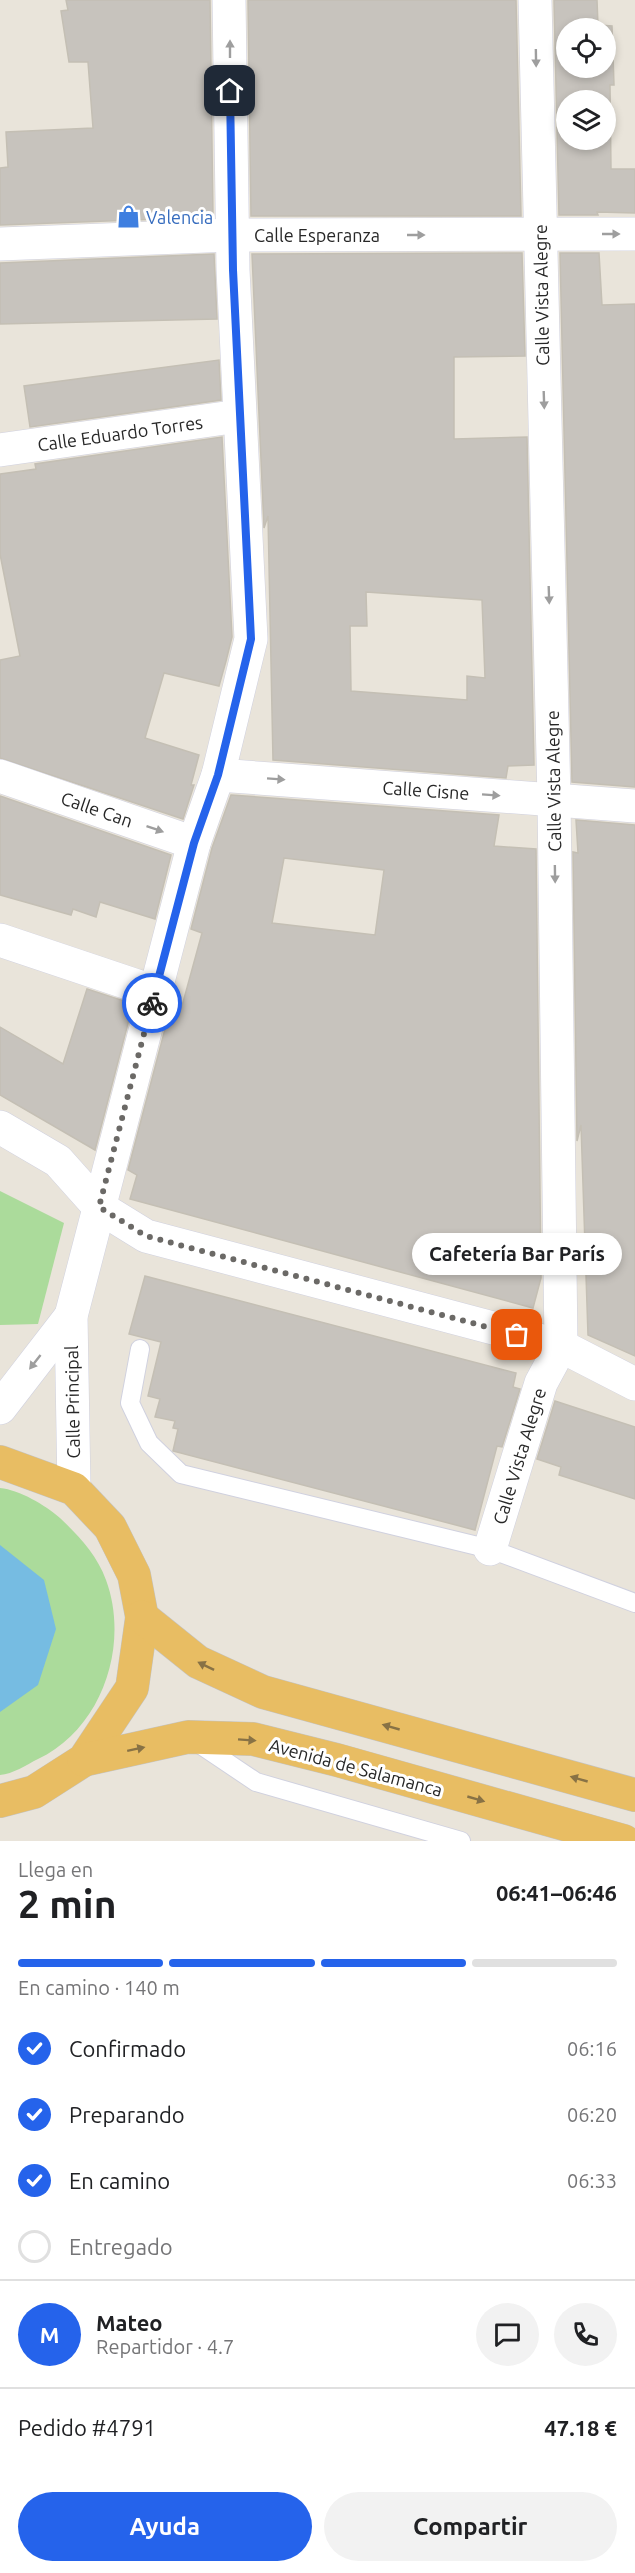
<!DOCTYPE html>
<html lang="es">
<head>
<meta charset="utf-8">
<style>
	body { margin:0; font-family:Ubuntu,sans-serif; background:#f2f2f2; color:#202124; height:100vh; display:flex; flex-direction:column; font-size:22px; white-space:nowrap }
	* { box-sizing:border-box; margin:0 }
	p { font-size:20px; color:#757577 }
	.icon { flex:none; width:33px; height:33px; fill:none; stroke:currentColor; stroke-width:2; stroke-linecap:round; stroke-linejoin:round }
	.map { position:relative; height:1841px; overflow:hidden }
	.panel { display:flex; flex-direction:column; background:#fff; flex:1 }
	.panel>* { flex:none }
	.controls { position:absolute; left:556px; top:18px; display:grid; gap:12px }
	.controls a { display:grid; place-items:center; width:60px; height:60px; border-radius:50%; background:#fff; box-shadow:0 3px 9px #0003; font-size:30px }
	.pin { position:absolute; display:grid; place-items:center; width:51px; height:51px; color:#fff; margin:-26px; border-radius:12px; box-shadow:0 3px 9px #0006 }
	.courier { position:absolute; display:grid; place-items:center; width:60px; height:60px; margin:-30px; border:4px solid #2563eb; border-radius:50%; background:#fff; color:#222; box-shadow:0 2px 8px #0007 }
	.bubble { position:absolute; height:42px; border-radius:21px; background:#fff; box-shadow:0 3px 9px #0003; font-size:20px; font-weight:600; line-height:42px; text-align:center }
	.summary em { font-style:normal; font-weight:600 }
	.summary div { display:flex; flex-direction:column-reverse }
	.summary { display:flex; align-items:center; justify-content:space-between; height:102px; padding:0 18px }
	h1 { font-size:39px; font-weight:600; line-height:45px }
	.bar { display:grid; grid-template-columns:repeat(4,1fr); gap:9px 6px; align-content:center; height:72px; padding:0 18px }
	.bar i { height:8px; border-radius:4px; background:#e0e0e0 }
	.bar .selected { background:#2563eb }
	.bar p { grid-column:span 4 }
	.line { display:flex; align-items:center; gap:15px; padding:0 18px; border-top:2px solid #e0e0e0 }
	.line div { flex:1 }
	.round { display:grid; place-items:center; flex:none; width:63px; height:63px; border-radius:32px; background:#f2f2f2 }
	ol { padding:0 18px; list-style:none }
	li { display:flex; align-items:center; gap:18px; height:66px }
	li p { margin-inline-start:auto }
	li .icon { padding:6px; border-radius:50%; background:#2563eb; color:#fff; stroke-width:4 }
	li:last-child { color:#757577 }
	li i { width:33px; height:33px; border:3px solid #e0e0e0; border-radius:50% }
	.button { display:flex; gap:12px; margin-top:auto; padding:12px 18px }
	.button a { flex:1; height:69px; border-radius:36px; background:#2563eb; color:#fff; font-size:24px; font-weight:600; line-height:69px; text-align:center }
	.button a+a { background:#f2f2f2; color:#202124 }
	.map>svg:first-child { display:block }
	.green { fill:#abdb9b }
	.water { fill:#76bce2 }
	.building { fill:#c7c3bd; stroke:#c4bfb4; stroke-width:1.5; fill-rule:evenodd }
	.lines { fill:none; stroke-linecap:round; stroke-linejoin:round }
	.service-casing { stroke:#d0d1df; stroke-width:20 }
	.minor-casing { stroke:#d0d1df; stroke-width:34 }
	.trunk-casing { stroke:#c3c3c3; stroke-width:34 }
	.service { stroke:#fff; stroke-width:18 }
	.minor { stroke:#fff; stroke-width:33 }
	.trunk { stroke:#e8bd63; stroke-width:33 }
	.oneway { fill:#9e9e9e }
	.oneway2 { fill:#887245 }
	.done { stroke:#6b6966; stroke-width:6; stroke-dasharray:0 10.8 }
	.route { stroke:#2563eb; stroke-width:8 }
	.labels { text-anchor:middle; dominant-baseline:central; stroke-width:6; stroke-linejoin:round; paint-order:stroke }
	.shop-label { font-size:18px; fill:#366cbe; stroke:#fff; text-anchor:start }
	.street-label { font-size:18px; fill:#272727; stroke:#fff }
</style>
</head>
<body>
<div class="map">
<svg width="635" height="1841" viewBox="0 0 635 1841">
	<rect width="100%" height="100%" fill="#e9e4da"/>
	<!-- green -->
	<g class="green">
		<path d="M0 1191 64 1223 38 1324 0 1325Z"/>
		<path d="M0 1488C20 1490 45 1505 60 1518 79 1536 97 1555 106 1580 130 1645 102 1729 38 1759 26 1765 13 1774 0 1775Z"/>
	</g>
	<!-- water -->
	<path class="water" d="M0 1545 44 1580 56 1629 38 1685 0 1712Z"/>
	<!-- building -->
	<g class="building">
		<path d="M66 0H210L213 217 0 225V168L8 167 6 132 93 128 88 62H69L61 11 68 10Z"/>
		<path d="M248 0H516L521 216H251Z"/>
		<path d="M554 0H597L598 25 612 26 614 85H610L611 169H635V213L597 212 598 215H559ZM567 28H606V68H567ZM567 100H606V140H567Z"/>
		<path d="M522 253 525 356 454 357V439L527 437 534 765 508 766 506 778 273 760 268 516 264 528 252 254ZM366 592 482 600 485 678 467 676V700L351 691 350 626H367Z"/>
		<path d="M560 253H599L602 305 635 304V787L572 782Z"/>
		<path d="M214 254 217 319 0 324V263Z"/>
		<path d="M219 360 221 400 30 427 24 386Z"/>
		<path d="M222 437 232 637 226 661 219 686 164 673 145 738 199 755 191 785H194L183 819 0 758V660L20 656 0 554V474L36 469 35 464Z"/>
		<path d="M231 795 499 815 494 846 536 849 541 1278 533 1308 130 1199 137 1175 128 1170 169 1014 179 1017 202 933 191 929 212 848ZM284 858 384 870 375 935 272 923Z"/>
		<path d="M0 796 171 855 155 919 100 902 96 917 73 909 71 915 0 895Z"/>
		<path d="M576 820 635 825V1356L588 1335 581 1125 577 1141 573 852 578 853Z"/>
		<path d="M87 989 133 1004 95 1150 0 1095V1027L63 1064Z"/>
		<path d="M145 1276 516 1373 513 1387 520 1389 502 1447 497 1446 475 1530 173 1451 178 1429 173 1428 175 1421 155 1417 160 1399 148 1396 161 1342 129 1334Z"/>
		<path d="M555 1401 635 1427V1499L559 1475 561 1467 537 1459Z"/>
	</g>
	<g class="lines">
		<defs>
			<g id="service">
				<path d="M140 1349 130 1403 149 1443 181 1474 490 1549 635 1603"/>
				<path d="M195 1741 256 1782 461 1841"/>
			</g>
			<g id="minor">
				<path d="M0 244 232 235 635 234"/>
				<path d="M0 450 239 416"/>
				<path d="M218 775 635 806"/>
				<path d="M0 776 194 843"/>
				<path d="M0 940 155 992"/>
				<path d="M0 1127 58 1161 99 1207 146 1236 561 1346 635 1384"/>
				<path d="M0 1408 71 1316"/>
				<path d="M74 1489 71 1316 194 843 218 775 251 639 233 270 229 0"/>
				<path d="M490 1549 541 1383 561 1346 554 799 535 0"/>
			</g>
			<g id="trunk">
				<path d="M0 1462 74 1489 110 1527 134 1575 142 1617 132 1688 84 1760 34 1792 0 1801"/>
				<path d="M142 1617 198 1662 263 1692 635 1795"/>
				<path d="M84 1760 188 1737 253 1739 337 1760 624 1841"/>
			</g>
		</defs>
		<!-- service casing -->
		<use href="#service" class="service-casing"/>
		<!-- minor casing -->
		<use href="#minor" class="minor-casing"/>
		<!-- trunk casing -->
		<use href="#trunk" class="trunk-casing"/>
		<!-- service -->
		<use href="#service" class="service"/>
		<!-- minor -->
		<use href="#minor" class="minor"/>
		<!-- trunk -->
		<use href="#trunk" class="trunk"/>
	</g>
	<!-- one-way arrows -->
	<defs><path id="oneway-solid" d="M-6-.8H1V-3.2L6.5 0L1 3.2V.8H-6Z" transform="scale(1.5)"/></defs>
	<g class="oneway">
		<use href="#oneway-solid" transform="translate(230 49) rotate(-90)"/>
		<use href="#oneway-solid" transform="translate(536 58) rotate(89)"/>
		<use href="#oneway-solid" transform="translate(611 234)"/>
		<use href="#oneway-solid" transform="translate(416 235)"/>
		<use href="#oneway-solid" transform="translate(544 400) rotate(88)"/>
		<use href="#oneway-solid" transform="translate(549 595) rotate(88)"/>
		<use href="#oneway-solid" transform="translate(276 779) rotate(4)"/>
		<use href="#oneway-solid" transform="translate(491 795) rotate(4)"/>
		<use href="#oneway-solid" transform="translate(155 829) rotate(19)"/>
		<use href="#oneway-solid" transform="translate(555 874) rotate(89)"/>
		<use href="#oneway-solid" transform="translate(35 1362) rotate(128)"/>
	</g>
	<g class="oneway2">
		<use href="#oneway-solid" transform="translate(206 1666) rotate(-154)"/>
		<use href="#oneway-solid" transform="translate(391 1727) rotate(-164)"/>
		<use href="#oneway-solid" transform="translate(247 1740) rotate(4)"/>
		<use href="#oneway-solid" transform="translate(136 1749) rotate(-12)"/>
		<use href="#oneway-solid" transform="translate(579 1779) rotate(-164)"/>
		<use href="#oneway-solid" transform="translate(476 1799) rotate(16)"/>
	</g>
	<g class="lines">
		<!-- done -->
		<path class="done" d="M152 1003 99 1207 146 1236 517 1335"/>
		<!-- route -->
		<path class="route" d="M152 1003 194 843 218 775 251 639 233 270 230 91"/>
	</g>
	<!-- icons -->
	<defs>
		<symbol id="shop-bare" viewBox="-9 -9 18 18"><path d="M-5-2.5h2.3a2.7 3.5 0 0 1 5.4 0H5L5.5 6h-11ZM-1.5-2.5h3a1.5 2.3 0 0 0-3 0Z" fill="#3f7fe0" stroke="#fff" stroke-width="2.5" paint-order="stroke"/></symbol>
	</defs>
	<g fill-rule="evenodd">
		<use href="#shop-bare" x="112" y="200" width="33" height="33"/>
	</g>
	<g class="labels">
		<!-- shop labels -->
		<g class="shop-label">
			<text x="146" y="217">Valencia</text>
		</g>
		<!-- street labels -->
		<g class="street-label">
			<text x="317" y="235">Calle Esperanza</text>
			<text transform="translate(541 295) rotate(-91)">Calle Vista Alegre</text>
			<text transform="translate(120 433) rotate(-8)">Calle Eduardo Torres</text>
			<text transform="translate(553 781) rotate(-91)">Calle Vista Alegre</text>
			<text transform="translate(426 790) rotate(4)">Calle Cisne</text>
			<text transform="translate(97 809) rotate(19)">Calle Can</text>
			<text transform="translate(72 1402) rotate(-91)">Calle Principal</text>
			<text transform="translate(519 1456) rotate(-73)">Calle Vista Alegre</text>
			<text transform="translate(356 1767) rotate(15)">Avenida de Salamanca</text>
		</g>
	</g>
</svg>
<div class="controls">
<a><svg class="icon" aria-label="locate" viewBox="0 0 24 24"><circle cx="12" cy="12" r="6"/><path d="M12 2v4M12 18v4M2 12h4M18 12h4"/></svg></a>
<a><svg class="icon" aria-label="layers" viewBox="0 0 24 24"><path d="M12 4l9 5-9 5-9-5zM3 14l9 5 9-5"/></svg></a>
</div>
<div class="pin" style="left:517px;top:1335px;background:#ea580c"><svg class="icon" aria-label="bag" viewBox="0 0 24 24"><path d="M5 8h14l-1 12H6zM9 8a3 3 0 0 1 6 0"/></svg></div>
<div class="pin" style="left:230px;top:91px;background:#1f2937"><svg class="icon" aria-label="home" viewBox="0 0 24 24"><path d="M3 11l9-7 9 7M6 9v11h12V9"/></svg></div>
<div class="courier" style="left:152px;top:1003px"><svg class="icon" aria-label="bike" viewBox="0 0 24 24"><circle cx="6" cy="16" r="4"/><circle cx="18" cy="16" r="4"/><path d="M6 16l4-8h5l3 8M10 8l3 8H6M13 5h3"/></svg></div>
<div class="bubble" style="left:412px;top:1233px;width:210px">Cafetería Bar París</div>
</div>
<section class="panel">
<div class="summary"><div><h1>2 min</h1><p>Llega en</p></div><em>06:41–06:46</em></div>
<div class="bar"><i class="selected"></i><i class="selected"></i><i class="selected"></i><i></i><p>En camino · 140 m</p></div>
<ol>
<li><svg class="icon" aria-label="check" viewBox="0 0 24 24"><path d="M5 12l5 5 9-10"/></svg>Confirmado<p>06:16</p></li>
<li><svg class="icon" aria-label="check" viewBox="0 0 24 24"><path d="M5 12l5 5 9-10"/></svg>Preparando<p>06:20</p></li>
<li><svg class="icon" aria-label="check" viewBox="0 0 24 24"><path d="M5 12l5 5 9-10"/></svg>En camino<p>06:33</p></li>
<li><i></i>Entregado</li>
</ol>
<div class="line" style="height:108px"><b class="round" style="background:#2563eb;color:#fff">M</b><div><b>Mateo</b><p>Repartidor · 4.7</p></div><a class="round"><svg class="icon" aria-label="chat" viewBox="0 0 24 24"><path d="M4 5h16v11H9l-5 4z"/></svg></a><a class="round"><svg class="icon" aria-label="phone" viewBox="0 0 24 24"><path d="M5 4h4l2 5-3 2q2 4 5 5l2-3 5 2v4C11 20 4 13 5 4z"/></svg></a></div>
<div class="line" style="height:78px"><div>Pedido #4791</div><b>47.18 €</b></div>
<div class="button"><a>Ayuda</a><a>Compartir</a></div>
</section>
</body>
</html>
